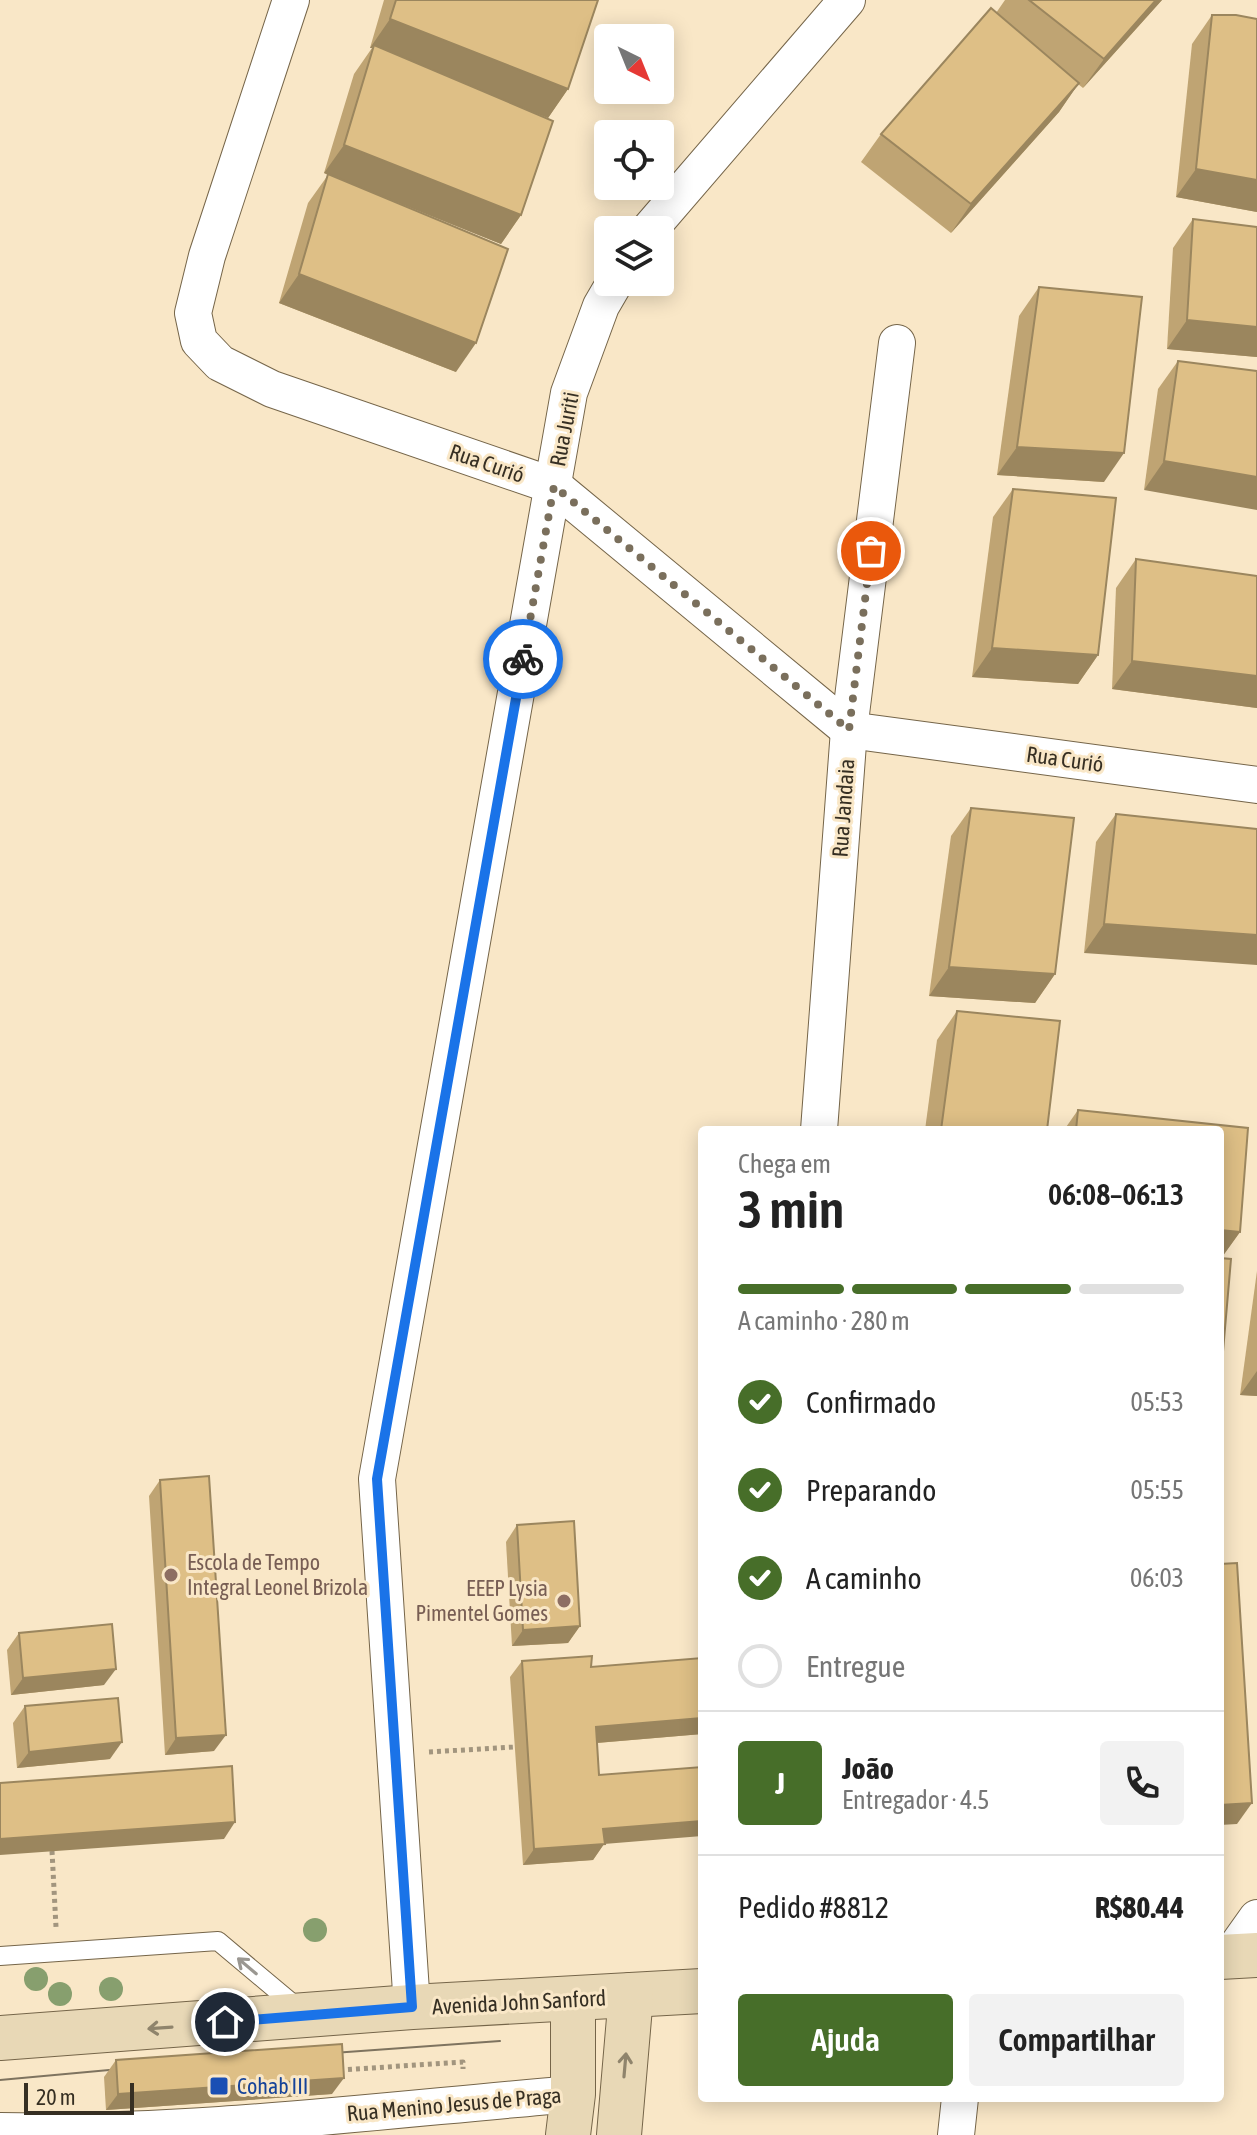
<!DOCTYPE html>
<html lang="pt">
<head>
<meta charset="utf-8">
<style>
	body { margin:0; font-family:"Asap Condensed",sans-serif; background:#f2f2f2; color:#222; height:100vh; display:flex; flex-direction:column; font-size:30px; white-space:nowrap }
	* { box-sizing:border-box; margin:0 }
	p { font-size:26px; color:#767676 }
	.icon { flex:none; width:44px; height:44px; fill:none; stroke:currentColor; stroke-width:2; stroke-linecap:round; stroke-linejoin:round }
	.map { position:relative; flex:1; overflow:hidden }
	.details { position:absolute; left:698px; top:1126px; width:526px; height:976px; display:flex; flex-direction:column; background:#fff; border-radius:8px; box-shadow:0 4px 20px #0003 }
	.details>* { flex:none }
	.needle { width:52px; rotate:137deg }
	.fabs { position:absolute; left:594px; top:24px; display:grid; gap:16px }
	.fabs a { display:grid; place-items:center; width:80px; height:80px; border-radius:8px; background:#fff; box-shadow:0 4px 20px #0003; font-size:40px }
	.scale { position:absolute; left:24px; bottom:20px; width:110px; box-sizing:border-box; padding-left:8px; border:4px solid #362f23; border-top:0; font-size:22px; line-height:28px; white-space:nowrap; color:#362f23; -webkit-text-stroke:6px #f9e7c7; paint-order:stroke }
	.pin { position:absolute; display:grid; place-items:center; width:68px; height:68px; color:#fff; margin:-34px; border:4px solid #fff; border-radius:50%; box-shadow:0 2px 8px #0007 }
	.courier { position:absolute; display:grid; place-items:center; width:80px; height:80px; margin:-40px; border:6px solid #1a73e8; border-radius:50%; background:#fff; color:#222; box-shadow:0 2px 10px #0007 }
	.head em { font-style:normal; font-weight:600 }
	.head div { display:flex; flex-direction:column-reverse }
	.head { display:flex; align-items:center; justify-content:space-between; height:136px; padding:0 40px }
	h1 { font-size:52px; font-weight:600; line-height:60px }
	.bar { display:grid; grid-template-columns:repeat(4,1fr); gap:12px 8px; align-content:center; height:96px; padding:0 40px }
	.bar i { height:10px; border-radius:6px; background:#e0e0e0 }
	.bar .active { background:#476e29 }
	.bar p { grid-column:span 4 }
	.line { display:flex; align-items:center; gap:20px; padding:0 40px; border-top:2px solid #e0e0e0 }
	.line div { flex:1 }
	.round { display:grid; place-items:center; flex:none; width:84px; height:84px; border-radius:8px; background:#f2f2f2 }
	ol { padding:0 40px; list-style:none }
	li { display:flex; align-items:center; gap:24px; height:88px }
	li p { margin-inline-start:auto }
	li .icon { padding:8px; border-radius:50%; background:#476e29; color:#fff; stroke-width:4 }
	li:last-child { color:#767676 }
	li i { width:44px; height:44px; border:4px solid #e0e0e0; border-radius:50% }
	.button { display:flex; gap:16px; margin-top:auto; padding:16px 40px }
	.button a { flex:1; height:92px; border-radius:8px; background:#476e29; color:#fff; font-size:32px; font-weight:600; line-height:92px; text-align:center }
	.button a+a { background:#f2f2f2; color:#222 }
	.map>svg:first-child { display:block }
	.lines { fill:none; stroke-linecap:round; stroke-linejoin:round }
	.lane-casing { stroke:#756549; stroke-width:20 }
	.street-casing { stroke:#756549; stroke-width:38 }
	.secondary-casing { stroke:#756549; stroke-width:46 }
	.path { stroke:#a2957e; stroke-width:5; stroke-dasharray:4 4; stroke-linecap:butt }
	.lane { stroke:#fff; stroke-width:18 }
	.street { stroke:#fff; stroke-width:36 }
	.secondary { stroke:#e8d8b6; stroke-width:44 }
	.tram { stroke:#7e735f; stroke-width:2 }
	.tree { fill:#879f6e }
	.wall { fill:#bfa473 }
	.shaded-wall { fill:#9b865e }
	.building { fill:#debf86; stroke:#9b865e; stroke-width:2 }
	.oneway { stroke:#9a9791 }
	.oneway2 { stroke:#8f846c }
	.done { stroke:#7a6f5c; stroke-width:8; stroke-dasharray:0 14.4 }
	.route { stroke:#1a73e8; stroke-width:10 }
	.education-dot { fill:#8d6e63; stroke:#f9e7c7; stroke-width:3 }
	.transit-dot { fill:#1a4fb4; stroke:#f9e7c7; stroke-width:3 }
	.labels { text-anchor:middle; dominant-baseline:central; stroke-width:6; stroke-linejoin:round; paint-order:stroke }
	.street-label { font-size:22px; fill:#362f23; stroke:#f9e7c7 }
	.education-label { font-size:22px; fill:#785e54; stroke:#f9e7c7; text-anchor:start }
	.transit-label { font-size:22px; fill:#164399; stroke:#f9e7c7; text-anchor:start }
</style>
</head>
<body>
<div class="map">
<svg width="1257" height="2135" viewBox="0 0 1257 2135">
	<rect width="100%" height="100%" fill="#f9e7c7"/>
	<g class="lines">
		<defs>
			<path id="lane" d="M0 1956 218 1941 299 2009"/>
			<g id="street">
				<path d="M291 0 207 256 193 313 199 341 220 363 272 389 554 486 849 730 1257 785"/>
				<path d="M649 230 847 0"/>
				<path d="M819 1130 849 730 897 343"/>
				<path d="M1230 1956 1257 1918"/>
				<path d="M412 2007 377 1479 569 393 601 306 615 282"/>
				<path d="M0 2131C191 2135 383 2110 573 2094"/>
				<path d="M956 2135 960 2098"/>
			</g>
			<g id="secondary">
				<path d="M1220 1957 1257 1955"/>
				<path d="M0 2038 412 2007 702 1991"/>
				<path d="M568 2135 573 2094V2000"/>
				<path d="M619 2135 631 1995"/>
			</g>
		</defs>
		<!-- lane casing -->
		<use href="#lane" class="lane-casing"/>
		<!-- street casing -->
		<use href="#street" class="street-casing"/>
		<!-- secondary casing -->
		<use href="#secondary" class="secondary-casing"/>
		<!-- path -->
		<g class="path">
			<path d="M429 1752 515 1747"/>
			<path d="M52 1851 56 1927"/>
			<path d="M340 2070 463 2062V2069"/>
		</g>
		<!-- lane -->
		<use href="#lane" class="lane"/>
		<!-- street -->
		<use href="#street" class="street"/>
		<!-- secondary -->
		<use href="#secondary" class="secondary"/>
		<!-- tram -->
		<g class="tram">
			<path d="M319 2054 500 2041"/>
			<path d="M0 2080 131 2068"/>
		</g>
	</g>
	<!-- trees -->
	<g class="tree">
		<circle cx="315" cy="1930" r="12"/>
		<circle cx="36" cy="1979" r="12"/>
		<circle cx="111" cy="1989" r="12"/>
		<circle cx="60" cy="1994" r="12"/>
	</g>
	<!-- wall -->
	<g class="wall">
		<path d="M384 0H598L568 89 548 118 520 107 521 215 501 244 374 193 456 372 279 303 308 203 328 175 324 173 354 74 372 48H370Z"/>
		<path d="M1005 0H1162L1083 88 1078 84 1059 112 951 233 861 162 881 134 996 13Z"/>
		<path d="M1212 15 1257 212 1176 197 1192 44Z"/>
		<path d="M1193 219 1257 227V357L1167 349 1173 248Z"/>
		<path d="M1039 287 1104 482 997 475 1019 316Z"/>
		<path d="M1178 361 1257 371 1144 490 1158 389Z"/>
		<path d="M1013 489 1098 655 1078 684 972 677 993 517Z"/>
		<path d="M1136 559 1257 576V708L1112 689 1116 588Z"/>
		<path d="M971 808 1055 974 1035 1003 929 996 951 836Z"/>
		<path d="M1116 814 1257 829 1084 953 1096 842Z"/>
		<path d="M957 1011 1047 1130H925L937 1040Z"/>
		<path d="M1078 1110 1248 1128 1240 1232 1221 1258 1231 1259 1222 1363 1220 1366V1130H1064Z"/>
		<path d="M1257 1271V1396L1240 1395Z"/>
		<path d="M160 1480 214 1751 165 1755 149 1496Z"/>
		<path d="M517 1525 580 1626 568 1643 512 1646 506 1542Z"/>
		<path d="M19 1633 104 1685 11 1695 7 1650Z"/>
		<path d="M702 1658V1734L597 1743 604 1844 593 1860 523 1865 510 1677 522 1661 591 1667Z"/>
		<path d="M25 1706 110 1759 17 1768 13 1723Z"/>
		<path d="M116 2060 332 2094 106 2110 104 2077Z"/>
	</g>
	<!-- shaded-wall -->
	<g class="shaded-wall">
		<path d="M1156 0H1162L1083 88 1104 59Z"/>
		<path d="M390 19 568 89 548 118 373 49 374 45 372 48H370Z"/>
		<path d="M1079 83 1059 112 951 233 971 204Z"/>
		<path d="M344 145 521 215 501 244 324 173Z"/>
		<path d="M1196 169 1257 180V212L1176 197Z"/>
		<path d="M299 274 476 343 456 372 279 303Z"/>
		<path d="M1187 320 1257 327V357L1167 349Z"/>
		<path d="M1017 447 1124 453 1104 482 997 475Z"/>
		<path d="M1164 461 1257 477V510L1144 490Z"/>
		<path d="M992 648 1098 655 1078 684 972 677Z"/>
		<path d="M1132 661 1257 676V708L1112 689Z"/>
		<path d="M1104 924 1257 935V965L1084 953Z"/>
		<path d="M949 967 1055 974 1035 1003 929 996Z"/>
		<path d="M1220 1230 1240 1232 1220 1260Z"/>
		<path d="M1257 1371V1396L1240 1395Z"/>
		<path d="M580 1626 568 1643 512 1646 523 1630Z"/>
		<path d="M116 1669 104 1685 11 1695 23 1678Z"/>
		<path d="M702 1718V1734L584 1744 596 1727Z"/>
		<path d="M226 1735 214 1751 165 1755 176 1738Z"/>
		<path d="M122 1742 110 1759 17 1768 29 1752Z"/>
		<path d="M1252 1803 1237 1824 1220 1825V1805Z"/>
		<path d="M702 1821V1836L604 1844 593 1860 523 1865 534 1849 603 1829Z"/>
		<path d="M235 1822 224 1839 0 1855V1839Z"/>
		<path d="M344 2078 332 2094 106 2110 118 2094Z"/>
	</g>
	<!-- building -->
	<g class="building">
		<path d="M396 0H598L568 89 390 19Z"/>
		<path d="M1029 0H1156L1104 59Z"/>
		<path d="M991 8 1079 83 971 204 881 134Z"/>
		<path d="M1212 15H1236L1257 19V180L1196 169Z"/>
		<path d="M374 45 553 121 521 215 344 145Z"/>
		<path d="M328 174 508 249 476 343 299 274Z"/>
		<path d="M1193 219 1257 227V327L1187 320Z"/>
		<path d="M1039 287 1142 297 1124 453 1017 447Z"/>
		<path d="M1178 361 1257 371V477L1164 461Z"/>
		<path d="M1013 489 1116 498 1098 655 992 648Z"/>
		<path d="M1136 559 1257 576V676L1132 661Z"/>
		<path d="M971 808 1074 818 1055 974 949 967Z"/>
		<path d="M1116 814 1257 829V935L1104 924Z"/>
		<path d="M957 1011 1060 1021 1047 1130H941Z"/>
		<path d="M1078 1110 1248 1128 1240 1232 1220 1230V1130H1076Z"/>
		<path d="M1220 1258 1231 1259 1222 1363H1220Z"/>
		<path d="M209 1476 226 1735 176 1738 160 1480Z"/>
		<path d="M574 1521 580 1626 523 1630 517 1525Z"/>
		<path d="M1237 1563 1252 1803 1220 1805V1564Z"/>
		<path d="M112 1624 116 1669 23 1678 19 1633Z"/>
		<path d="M592 1656 591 1667 702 1658V1718L596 1727 599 1775 702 1767V1821L603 1829 605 1844 534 1849 522 1661Z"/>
		<path d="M118 1698 122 1742 29 1752 25 1706Z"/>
		<path d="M232 1766 235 1822 0 1839V1783Z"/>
		<path d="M342 2044 344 2078 118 2094 116 2060Z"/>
	</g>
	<!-- one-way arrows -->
	<defs><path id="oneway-shaft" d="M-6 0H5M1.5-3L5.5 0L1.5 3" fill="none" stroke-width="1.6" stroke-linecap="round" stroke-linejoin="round" transform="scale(2)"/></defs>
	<use class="oneway" href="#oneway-shaft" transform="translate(247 1966) rotate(-140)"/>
	<g class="oneway2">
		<use href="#oneway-shaft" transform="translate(160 2028) rotate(176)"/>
		<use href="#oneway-shaft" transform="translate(625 2065) rotate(-85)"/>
	</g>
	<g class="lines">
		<!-- done -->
		<path class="done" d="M523 659 554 486 849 730 871 551"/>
		<!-- route -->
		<path class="route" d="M225 2022 412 2007 377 1479 523 659"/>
	</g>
	<!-- markers -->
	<g class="education-dot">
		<circle cx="171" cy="1575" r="8"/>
		<circle cx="564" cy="1601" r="8"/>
	</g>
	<rect class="transit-dot" x="209" y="2076" width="20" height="20" rx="4"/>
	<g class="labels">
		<!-- street labels -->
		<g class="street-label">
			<text transform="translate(564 429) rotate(-79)">Rua Juriti</text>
			<text transform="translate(487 463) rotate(19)">Rua Curió</text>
			<text transform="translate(1065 759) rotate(8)">Rua Curió</text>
			<text transform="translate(843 808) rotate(-86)">Rua Jandaia</text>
			<text transform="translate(519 2002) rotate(-3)">Avenida John Sanford</text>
			<text transform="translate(454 2104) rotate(-5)">Rua Menino Jesus de Praga</text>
		</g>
		<!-- education labels -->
		<g class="education-label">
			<text x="187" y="1562">Escola de Tempo<tspan x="187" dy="25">Integral Leonel Brizola</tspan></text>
			<text x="548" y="1588" text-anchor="end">EEEP Lysia<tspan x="548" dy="25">Pimentel Gomes</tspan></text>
		</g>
		<!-- transit labels -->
		<g class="transit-label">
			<text x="237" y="2086">Cohab III</text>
		</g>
	</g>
</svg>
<div class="fabs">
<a><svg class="needle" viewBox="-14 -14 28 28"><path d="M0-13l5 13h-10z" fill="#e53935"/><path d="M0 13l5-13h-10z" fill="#767676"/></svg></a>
<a><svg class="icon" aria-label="locate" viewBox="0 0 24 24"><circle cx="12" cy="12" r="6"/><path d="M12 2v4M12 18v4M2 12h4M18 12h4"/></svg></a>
<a><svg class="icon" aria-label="layers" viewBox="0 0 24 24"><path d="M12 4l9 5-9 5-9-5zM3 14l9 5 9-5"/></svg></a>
</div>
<div class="scale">20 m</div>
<div class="pin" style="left:871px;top:551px;background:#ea580c"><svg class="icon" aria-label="bag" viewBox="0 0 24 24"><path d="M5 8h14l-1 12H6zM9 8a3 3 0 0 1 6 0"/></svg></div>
<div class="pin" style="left:225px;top:2022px;background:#1f2937"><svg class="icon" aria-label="home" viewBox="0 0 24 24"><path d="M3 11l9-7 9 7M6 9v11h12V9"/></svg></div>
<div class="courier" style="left:523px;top:659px"><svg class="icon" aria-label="bike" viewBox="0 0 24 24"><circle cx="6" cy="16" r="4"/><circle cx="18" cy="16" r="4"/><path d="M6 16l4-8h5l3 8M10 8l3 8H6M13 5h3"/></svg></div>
<section class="details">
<div class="head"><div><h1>3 min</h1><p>Chega em</p></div><em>06:08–06:13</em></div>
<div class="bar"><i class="active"></i><i class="active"></i><i class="active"></i><i></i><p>A caminho · 280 m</p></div>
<ol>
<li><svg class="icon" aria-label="check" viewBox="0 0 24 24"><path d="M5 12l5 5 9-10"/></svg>Confirmado<p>05:53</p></li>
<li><svg class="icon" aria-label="check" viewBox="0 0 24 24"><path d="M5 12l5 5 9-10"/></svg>Preparando<p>05:55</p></li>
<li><svg class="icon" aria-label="check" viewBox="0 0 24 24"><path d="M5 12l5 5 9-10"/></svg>A caminho<p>06:03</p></li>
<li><i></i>Entregue</li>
</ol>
<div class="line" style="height:144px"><b class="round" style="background:#476e29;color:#fff">J</b><div><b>João</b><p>Entregador · 4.5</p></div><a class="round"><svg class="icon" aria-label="phone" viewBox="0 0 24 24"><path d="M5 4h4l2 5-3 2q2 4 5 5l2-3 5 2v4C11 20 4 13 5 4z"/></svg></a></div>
<div class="line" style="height:104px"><div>Pedido #8812</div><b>R$80.44</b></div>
<div class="button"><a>Ajuda</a><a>Compartilhar</a></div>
</section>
</div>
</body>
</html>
